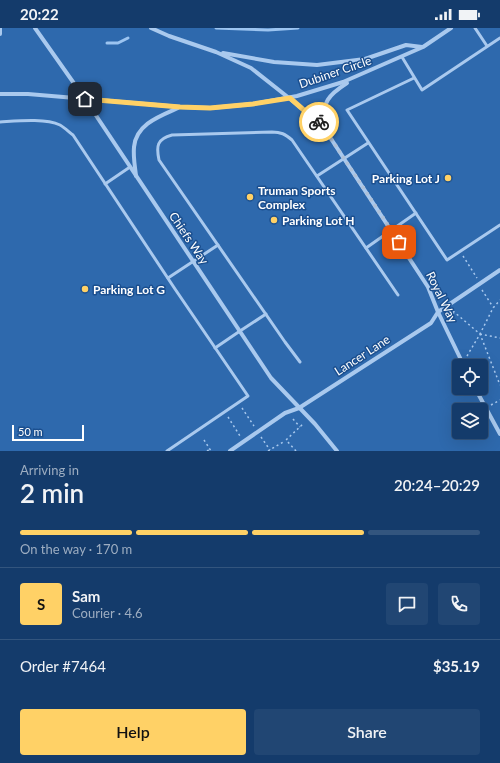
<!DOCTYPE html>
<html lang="en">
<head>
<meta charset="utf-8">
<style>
	body { margin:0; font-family:Lato,sans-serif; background:#214673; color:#f1f3f6; height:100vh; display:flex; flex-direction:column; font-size:15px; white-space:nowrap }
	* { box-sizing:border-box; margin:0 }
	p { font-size:13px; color:#9dadc1 }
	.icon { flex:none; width:22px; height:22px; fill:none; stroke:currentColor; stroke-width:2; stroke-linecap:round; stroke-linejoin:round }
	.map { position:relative; height:423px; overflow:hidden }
	.side { display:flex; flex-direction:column; background:#143b6b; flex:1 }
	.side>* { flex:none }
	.buttons { position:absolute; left:452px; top:331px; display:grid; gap:8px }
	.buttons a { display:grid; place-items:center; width:36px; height:36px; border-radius:4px; background:#143b6b; box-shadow:0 4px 16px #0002,0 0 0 1px #33557e; font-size:20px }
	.scale { position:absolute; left:12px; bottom:10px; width:72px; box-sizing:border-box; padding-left:4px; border:2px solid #fff; border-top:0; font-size:11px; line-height:14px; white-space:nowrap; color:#fff; -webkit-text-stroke:3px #1b4f8f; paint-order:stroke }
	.pin { position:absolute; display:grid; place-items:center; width:34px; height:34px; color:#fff; margin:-17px; border-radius:8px; box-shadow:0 2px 6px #0006 }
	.courier { position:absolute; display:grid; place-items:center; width:40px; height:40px; margin:-20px; border:3px solid #ffd166; border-radius:50%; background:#fff; color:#222; box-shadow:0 1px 5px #0007 }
	.summary em { font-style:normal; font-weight:600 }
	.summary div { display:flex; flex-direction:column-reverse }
	.summary { display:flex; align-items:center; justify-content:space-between; height:68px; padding:0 20px }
	h1 { font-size:26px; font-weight:600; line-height:30px }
	.bar { display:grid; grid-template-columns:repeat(4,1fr); gap:6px 4px; align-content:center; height:48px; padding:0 20px }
	.bar i { height:5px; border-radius:3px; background:#33557e }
	.bar .active { background:#ffd166 }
	.bar p { grid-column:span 4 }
	.line { display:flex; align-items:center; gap:10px; padding:0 20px; border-top:1px solid #33557e }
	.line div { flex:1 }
	.round { display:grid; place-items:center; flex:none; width:42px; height:42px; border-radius:4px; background:#214673 }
	.primary-button { display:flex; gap:8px; margin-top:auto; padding:8px 20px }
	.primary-button a { flex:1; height:46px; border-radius:4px; background:#ffd166; color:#111; font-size:16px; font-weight:600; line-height:46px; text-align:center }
	.primary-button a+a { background:#214673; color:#f1f3f6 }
	.status { display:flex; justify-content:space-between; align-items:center; height:28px; padding:0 20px; background:#143b6b; direction:ltr }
	.status svg { height:11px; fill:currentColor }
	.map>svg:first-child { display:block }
	.pitch { fill:#2e69ad; fill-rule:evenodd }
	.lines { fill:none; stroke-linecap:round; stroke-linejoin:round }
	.stream { stroke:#9cc4f0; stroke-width:3 }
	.path { stroke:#a9c9ee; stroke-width:1.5; stroke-dasharray:2 3; stroke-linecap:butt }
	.service { stroke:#a9c9ee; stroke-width:3 }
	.minor { stroke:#a9c9ee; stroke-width:4 }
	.done { stroke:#afc1d8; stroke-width:4; stroke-dasharray:0 7.2 }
	.route { stroke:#ffd166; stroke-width:5 }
	.poi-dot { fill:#ffd166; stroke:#1b4f8f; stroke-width:1.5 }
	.labels { text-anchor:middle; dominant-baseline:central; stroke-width:3; stroke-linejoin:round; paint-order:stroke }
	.street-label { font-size:12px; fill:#fff; stroke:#1b4f8f }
	.poi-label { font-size:12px; font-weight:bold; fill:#fff; stroke:#1b4f8f; text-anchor:start }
</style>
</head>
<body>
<div class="status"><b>20:22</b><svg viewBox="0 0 49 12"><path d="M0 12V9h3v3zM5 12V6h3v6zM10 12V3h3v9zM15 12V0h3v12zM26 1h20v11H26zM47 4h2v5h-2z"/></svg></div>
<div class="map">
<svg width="500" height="423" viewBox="0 0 500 423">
	<rect width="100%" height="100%" fill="#1b4f8f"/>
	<!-- pitch -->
	<path class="pitch" d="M0 0H500V423H0ZM459 338H481V360H459ZM459 382H481V404H459Z"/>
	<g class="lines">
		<!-- stream -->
		<g class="stream">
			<path d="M216 0 268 2 298 0"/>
			<path d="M107 15H118L128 10"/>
		</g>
		<!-- path -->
		<g class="path">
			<path d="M463 228 477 250"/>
			<path d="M482 262 493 279"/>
			<path d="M453 283 480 306 500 357"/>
			<path d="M448 288 455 284"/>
			<path d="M480 306 500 310"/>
			<path d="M467 328 480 306 493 280 500 272"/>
			<path d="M491 377 500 372"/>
			<path d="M242 380 254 398"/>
			<path d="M228 389 240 408"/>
			<path d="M293 391 300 399"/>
			<path d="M261 409 270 422"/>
			<path d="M204 412 211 423"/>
			<path d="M207 423 210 421"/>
			<path d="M268 423 285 413"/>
			<path d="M296 423 286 412 304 395"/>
		</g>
		<!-- service -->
		<g class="service">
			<path d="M475 0 487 18"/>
			<path d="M402 29 422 62 500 10"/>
			<path d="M414 50 347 82 447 232 500 197"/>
			<path d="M0 94C17 93 45 90 60 97 65 100 69 104 73 107L175 261 248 368 167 423"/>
			<path d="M317 148 368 115"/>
			<path d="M105 156 130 139"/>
			<path d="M366 220 416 185"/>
			<path d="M168 250 218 217"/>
			<path d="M215 320 240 303 266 286"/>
			<path d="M300 334 285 314 159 132C156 118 157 111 172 107L272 104C281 104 285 106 292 112L398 267"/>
		</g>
		<!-- minor -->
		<g class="minor">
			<path d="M35 0 85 71 271 350 315 396 337 423"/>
			<path d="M151 0 169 8 216 24 251 40 289 70 306 84 322 97 428 259 438 284 464 338"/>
			<path d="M0 6V0"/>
			<path d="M223 25 274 34 317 37 365 31 406 17 422 19"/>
			<path d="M0 66H28L181 79 211 80 253 76 297 68 343 54 423 19 451 0"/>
			<path d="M322 97C324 73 327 68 347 55"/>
			<path d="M136 148C135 138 133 129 134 119 136 96 160 88 178 80"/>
			<path d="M475 360 500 406"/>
			<path d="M230 423 285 385 299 380 431 295 438 284 500 242"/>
		</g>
	</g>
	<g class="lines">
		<!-- done -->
		<path class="done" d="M319 94 322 97 399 214"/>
		<!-- route -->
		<path class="route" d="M85 71 180 79 210 80 253 76 290 70 306 84 319 94"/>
	</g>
	<!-- markers -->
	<g class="poi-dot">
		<circle cx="448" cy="150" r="4"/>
		<circle cx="250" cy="169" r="4"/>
		<circle cx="274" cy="192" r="4"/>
		<circle cx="85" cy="261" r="4"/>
	</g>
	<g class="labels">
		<!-- street labels -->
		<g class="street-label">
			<text transform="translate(335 44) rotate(-19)">Dubiner Circle</text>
			<text transform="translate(189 210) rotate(56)">Chiefs Way</text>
			<text transform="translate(442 269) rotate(64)">Royal Way</text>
			<text transform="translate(362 327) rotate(-33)">Lancer Lane</text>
		</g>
		<!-- poi labels -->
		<g class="poi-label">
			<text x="440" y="150" text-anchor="end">Parking Lot J</text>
			<text x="258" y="162">Truman Sports<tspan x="258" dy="14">Complex</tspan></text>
			<text x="282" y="192">Parking Lot H</text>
			<text x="93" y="261">Parking Lot G</text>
		</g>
	</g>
</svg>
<div class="buttons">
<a><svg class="icon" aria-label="locate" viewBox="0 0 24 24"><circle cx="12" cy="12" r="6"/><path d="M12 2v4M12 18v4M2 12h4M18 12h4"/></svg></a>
<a><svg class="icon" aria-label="layers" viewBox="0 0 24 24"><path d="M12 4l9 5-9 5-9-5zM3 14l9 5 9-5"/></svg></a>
</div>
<div class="scale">50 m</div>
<div class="pin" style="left:399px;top:214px;background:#ea580c"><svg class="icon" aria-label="bag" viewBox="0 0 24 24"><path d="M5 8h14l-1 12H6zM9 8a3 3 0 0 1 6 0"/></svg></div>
<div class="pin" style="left:85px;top:71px;background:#1f2937"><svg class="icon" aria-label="home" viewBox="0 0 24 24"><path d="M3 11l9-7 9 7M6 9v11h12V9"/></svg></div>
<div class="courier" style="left:319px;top:94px"><svg class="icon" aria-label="bike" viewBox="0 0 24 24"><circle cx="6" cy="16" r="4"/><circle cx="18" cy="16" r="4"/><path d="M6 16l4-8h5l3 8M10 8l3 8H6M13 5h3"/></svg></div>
</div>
<section class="side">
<div class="summary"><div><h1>2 min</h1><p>Arriving in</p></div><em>20:24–20:29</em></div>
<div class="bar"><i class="active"></i><i class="active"></i><i class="active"></i><i></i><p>On the way · 170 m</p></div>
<div class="line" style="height:72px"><b class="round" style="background:#ffd166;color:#111">S</b><div><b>Sam</b><p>Courier · 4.6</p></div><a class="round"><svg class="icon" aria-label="chat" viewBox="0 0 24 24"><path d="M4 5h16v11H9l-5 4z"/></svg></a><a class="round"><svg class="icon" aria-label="phone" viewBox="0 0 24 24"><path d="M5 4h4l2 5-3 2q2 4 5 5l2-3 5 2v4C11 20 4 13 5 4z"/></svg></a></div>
<div class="line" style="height:52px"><div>Order #7464</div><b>$35.19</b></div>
<div class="primary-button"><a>Help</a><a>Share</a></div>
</section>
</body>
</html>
